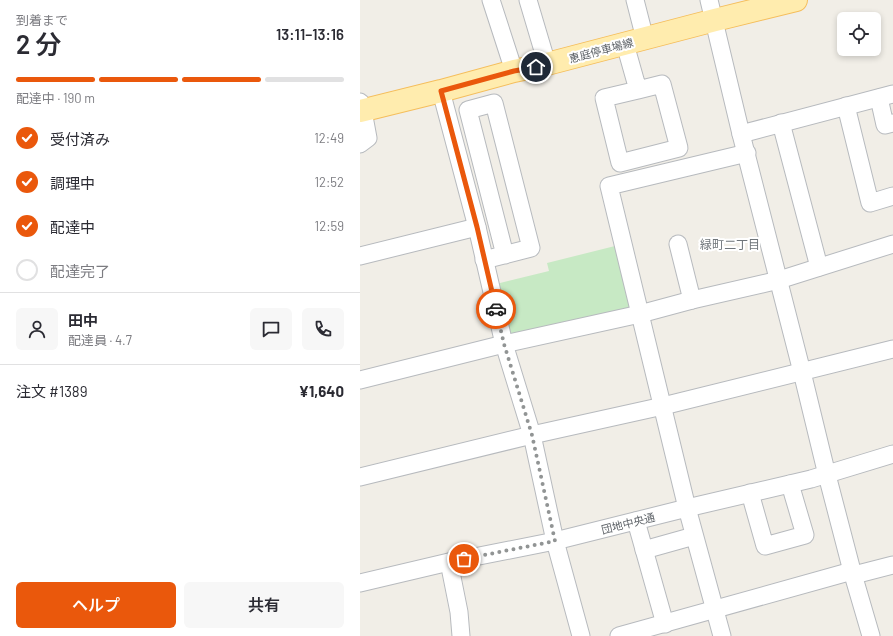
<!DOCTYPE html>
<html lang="ja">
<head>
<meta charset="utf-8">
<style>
	body { margin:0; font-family:Barlow,"Noto Sans JP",sans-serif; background:#f7f7f7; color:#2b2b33; height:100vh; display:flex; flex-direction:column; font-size:15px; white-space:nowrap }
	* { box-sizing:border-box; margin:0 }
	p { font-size:13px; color:#7c7c81 }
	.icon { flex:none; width:22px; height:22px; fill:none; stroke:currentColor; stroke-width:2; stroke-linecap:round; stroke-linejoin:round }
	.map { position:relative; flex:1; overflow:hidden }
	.sheet { display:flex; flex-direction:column; background:#fff; width:360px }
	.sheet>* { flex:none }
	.buttons { position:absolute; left:477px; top:12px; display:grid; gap:8px }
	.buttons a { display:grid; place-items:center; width:44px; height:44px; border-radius:6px; background:#fff; box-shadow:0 2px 6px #0003; font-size:20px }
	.pin { position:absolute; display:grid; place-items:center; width:34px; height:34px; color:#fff; margin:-17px; border:2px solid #fff; border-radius:50%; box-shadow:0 1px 4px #0007 }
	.courier { position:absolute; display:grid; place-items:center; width:40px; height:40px; margin:-20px; border:3px solid #ea580c; border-radius:50%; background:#fff; color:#222; box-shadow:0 1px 5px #0007 }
	.summary em { font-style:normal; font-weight:600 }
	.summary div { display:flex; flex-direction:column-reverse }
	.summary { display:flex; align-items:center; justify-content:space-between; height:68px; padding:0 16px }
	h1 { font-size:26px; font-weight:600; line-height:30px }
	.bar { display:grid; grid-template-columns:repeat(4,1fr); gap:6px 4px; align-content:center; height:48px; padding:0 16px }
	.bar i { height:5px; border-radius:3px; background:#e1e1e2 }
	.bar .on { background:#ea580c }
	.bar p { grid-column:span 4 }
	.line { display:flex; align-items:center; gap:10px; padding:0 16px; border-top:1px solid #e1e1e2 }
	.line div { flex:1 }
	.round { display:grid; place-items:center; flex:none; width:42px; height:42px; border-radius:6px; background:#f7f7f7 }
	ol { padding:0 16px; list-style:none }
	li { display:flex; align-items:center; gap:12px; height:44px }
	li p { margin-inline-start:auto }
	li .icon { padding:4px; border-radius:50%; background:#ea580c; color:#fff; stroke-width:4 }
	li:last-child { color:#7c7c81 }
	li i { width:22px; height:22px; border:2px solid #e1e1e2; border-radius:50% }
	.action { display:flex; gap:8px; margin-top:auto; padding:8px 16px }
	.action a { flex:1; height:46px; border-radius:6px; background:#ea580c; color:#fff; font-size:16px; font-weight:600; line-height:46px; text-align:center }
	.action a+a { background:#f7f7f7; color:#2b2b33 }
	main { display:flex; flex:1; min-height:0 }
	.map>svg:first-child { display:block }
	.green { fill:#c7e9c4 }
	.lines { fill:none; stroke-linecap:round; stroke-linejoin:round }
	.minor-casing { stroke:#b7babe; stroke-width:19 }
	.major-casing { stroke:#f5be5c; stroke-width:24 }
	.minor { stroke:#fff; stroke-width:17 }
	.major { stroke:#ffecae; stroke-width:22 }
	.done { stroke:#919494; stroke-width:4; stroke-dasharray:0 7.2 }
	.route { stroke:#ea580c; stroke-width:5 }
	.labels { text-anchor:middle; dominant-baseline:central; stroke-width:4; stroke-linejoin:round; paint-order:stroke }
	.street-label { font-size:11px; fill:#5e6368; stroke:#fff }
	.neighbourhood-label { font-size:12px; fill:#6f757a; stroke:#fff }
</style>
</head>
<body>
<main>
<section class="sheet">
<div class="summary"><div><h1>2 分</h1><p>到着まで</p></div><em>13:11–13:16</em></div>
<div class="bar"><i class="on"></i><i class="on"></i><i class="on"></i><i></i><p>配達中 · 190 m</p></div>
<ol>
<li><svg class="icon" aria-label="check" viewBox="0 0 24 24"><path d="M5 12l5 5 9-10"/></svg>受付済み<p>12:49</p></li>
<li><svg class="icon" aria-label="check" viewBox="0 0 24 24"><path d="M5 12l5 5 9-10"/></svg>調理中<p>12:52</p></li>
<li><svg class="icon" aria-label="check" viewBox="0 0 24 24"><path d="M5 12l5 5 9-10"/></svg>配達中<p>12:59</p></li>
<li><i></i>配達完了</li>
</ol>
<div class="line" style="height:72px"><a class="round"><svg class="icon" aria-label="person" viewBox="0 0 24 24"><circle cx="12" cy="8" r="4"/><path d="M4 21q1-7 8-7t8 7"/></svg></a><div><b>田中</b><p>配達員 · 4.7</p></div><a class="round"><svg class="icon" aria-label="chat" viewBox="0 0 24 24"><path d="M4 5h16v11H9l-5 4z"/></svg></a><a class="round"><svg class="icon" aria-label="phone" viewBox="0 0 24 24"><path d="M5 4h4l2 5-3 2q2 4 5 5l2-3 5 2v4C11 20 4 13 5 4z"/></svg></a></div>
<div class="line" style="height:52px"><div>注文 #1389</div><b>¥1,640</b></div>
<div class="action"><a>ヘルプ</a><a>共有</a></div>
</section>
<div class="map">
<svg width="533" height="636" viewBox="0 0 533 636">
	<rect width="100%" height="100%" fill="#f1eee7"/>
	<!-- green -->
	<path class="green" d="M255 246 271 307 151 334 136 284 189 271 187 263Z"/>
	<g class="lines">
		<defs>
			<g id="minor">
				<path d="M131 0 154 71"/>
				<path d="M168 0 187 64"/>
				<path d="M275 0 285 39"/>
				<path d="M349 0 381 134 442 372 467 475 492 571 511 636"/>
				<path d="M265 44 278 90 302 84 319 148 260 163 244 98 278 90"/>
				<path d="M81 91 117 227 144 344 172 435 195 541 221 636"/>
				<path d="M519 98 525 125 533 123"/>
				<path d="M0 102 3 111 8 138 0 144"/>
				<path d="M486 106 510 203 533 196"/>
				<path d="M421 123 459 267"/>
				<path d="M381 134 533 94"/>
				<path d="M318 244 332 300"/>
				<path d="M0 256 117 227"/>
				<path d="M124 260 171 248 134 103 108 110 145 255"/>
				<path d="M0 380 144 344 280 314 332 300 419 280 533 244"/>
				<path d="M0 477 172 435 303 406 533 349"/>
				<path d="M390 493 405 546 445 535 430 484"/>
				<path d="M276 521 305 624"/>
				<path d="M284 550 334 536"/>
				<path d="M89 562 99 612 101 636"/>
				<path d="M494 575 533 565"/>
				<path d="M0 583 89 562 195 541 327 508 451 479 533 454"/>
				<path d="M259 636 492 571"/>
				<path d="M362 636 327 508 249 186 387 153"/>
			</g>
			<path id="major" d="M0 111 81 91 154 71 187 64 355 20 436 0"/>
		</defs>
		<!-- minor casing -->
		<use href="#minor" class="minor-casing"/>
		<!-- major casing -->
		<use href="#major" class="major-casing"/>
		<!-- minor -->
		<use href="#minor" class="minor"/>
		<!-- major -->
		<use href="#major" class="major"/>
	</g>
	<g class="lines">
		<!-- done -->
		<path class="done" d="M104 559 195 541 172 435 144 344 136 309"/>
		<!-- route -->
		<path class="route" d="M136 309 117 227 81 91 154 71 176 67"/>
	</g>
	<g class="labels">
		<!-- street labels -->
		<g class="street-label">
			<text transform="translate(241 50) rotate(-15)">恵庭停車場線</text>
			<text transform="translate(268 523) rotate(-14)">団地中央通</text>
		</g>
		<!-- neighbourhood labels -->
		<g class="neighbourhood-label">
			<text x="370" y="244">緑町二丁目</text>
		</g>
	</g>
</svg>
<div class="buttons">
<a><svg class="icon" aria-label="locate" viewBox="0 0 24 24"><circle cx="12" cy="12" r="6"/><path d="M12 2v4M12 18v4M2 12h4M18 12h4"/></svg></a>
</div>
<div class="pin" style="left:104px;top:559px;background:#ea580c"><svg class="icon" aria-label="bag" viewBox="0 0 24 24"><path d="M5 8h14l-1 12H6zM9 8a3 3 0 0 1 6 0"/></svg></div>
<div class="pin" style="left:176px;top:67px;background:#1f2937"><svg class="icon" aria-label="home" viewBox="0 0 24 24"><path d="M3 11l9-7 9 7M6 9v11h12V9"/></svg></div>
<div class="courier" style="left:136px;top:309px"><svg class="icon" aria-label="car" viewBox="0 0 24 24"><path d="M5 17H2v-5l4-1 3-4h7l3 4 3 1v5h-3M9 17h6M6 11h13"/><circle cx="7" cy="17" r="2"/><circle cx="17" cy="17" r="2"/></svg></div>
</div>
</main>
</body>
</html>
